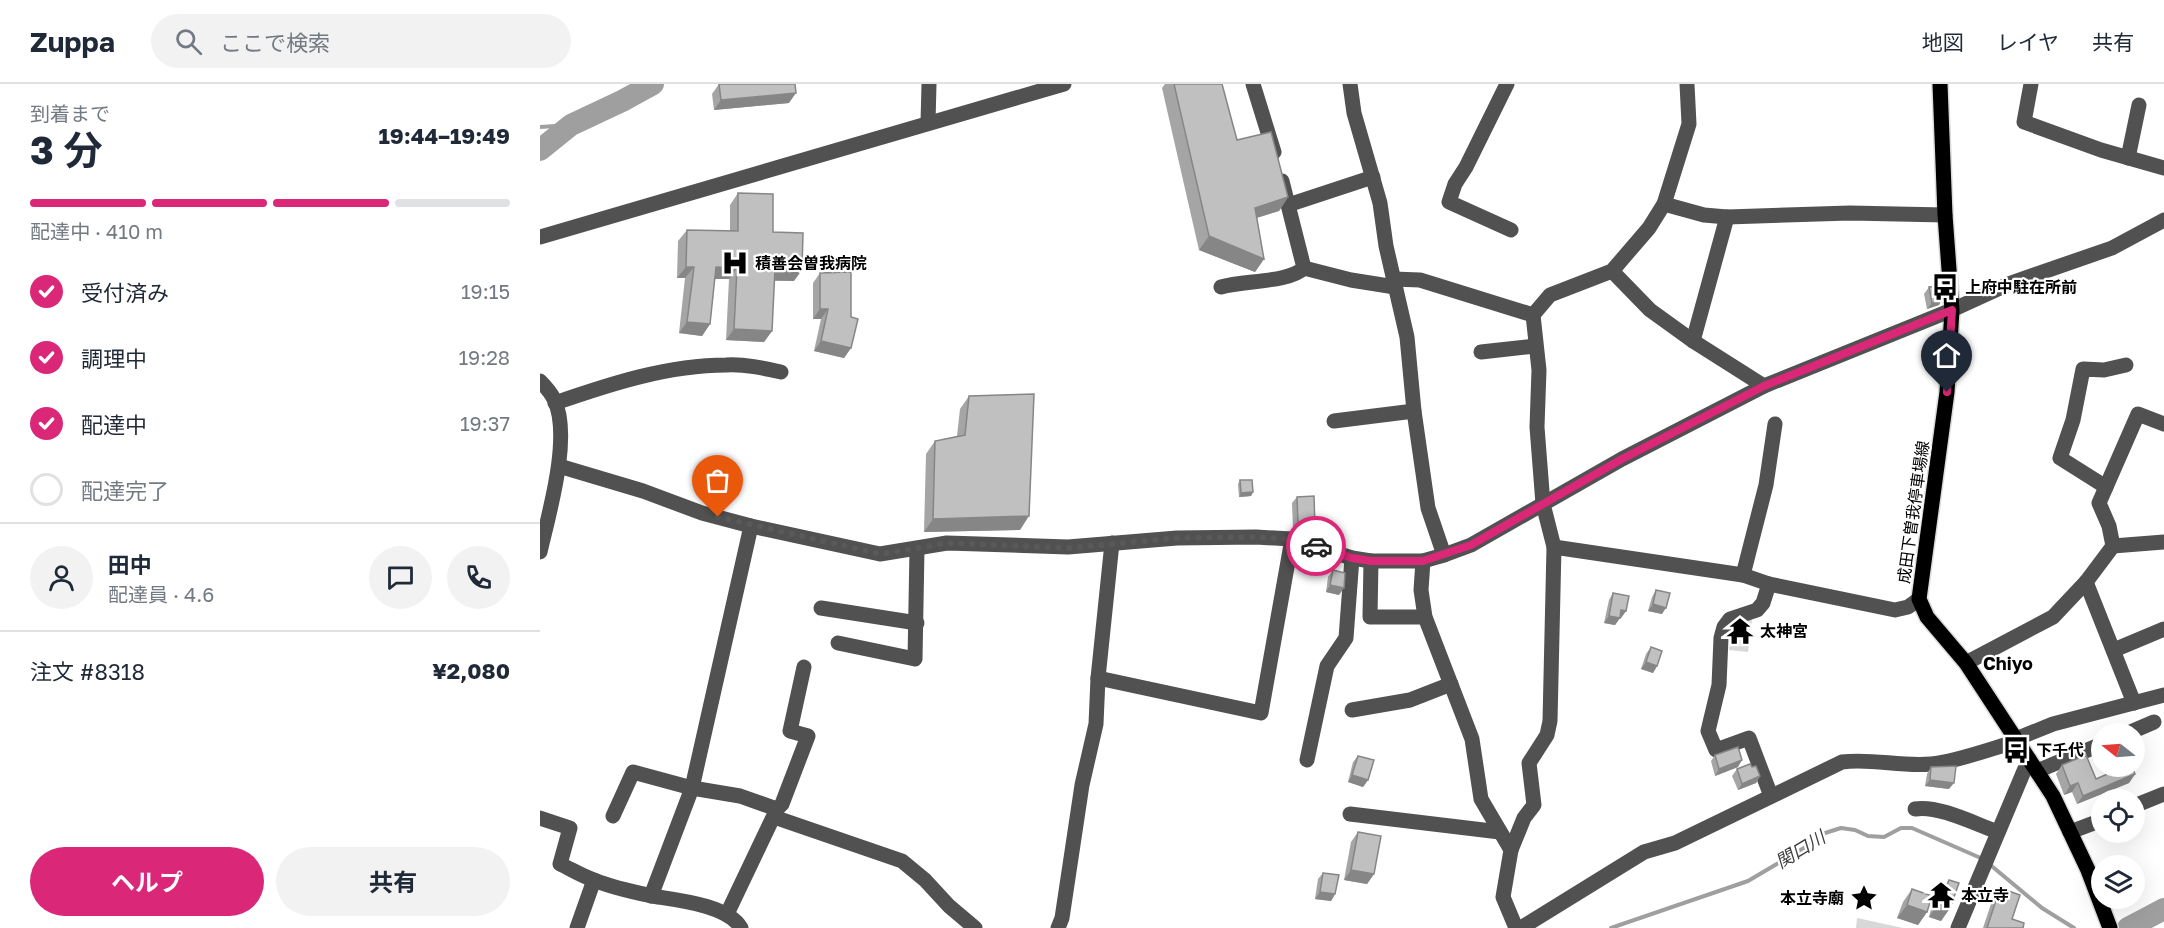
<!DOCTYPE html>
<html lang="ja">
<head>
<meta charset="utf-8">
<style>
	body { margin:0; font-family:"Golos Text","Noto Sans JP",sans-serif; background:#f2f2f3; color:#1f2937; height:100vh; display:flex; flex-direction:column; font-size:22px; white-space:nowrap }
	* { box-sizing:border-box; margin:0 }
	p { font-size:20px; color:#747a83 }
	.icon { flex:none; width:33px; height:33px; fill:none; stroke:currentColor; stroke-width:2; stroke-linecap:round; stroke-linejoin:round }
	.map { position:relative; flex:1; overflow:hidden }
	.drawer { display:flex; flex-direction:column; background:#fff; width:540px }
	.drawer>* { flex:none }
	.needle { width:39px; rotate:287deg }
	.fabs { position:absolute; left:1551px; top:639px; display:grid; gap:12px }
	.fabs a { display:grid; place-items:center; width:54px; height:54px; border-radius:50%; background:#fff; box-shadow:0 6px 24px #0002; font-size:30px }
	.pin { position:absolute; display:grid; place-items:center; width:51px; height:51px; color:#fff; margin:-62px -26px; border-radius:50% 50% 50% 0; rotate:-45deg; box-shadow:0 0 6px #0007 }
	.pin .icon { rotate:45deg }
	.courier { position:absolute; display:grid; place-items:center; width:60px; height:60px; margin:-30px; border:4px solid #db2777; border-radius:50%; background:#fff; color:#222; box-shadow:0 2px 8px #0007 }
	.headline em { font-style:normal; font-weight:700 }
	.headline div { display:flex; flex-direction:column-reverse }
	.headline { display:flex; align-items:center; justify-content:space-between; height:102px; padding:0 30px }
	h1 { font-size:39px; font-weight:700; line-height:45px }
	.bar { display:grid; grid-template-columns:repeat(4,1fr); gap:9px 6px; align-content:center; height:72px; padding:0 30px }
	.bar i { height:8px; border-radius:4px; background:#e0e1e3 }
	.bar .selected { background:#db2777 }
	.bar p { grid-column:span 4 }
	.line { display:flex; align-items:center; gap:15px; padding:0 30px; border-top:2px solid #e0e1e3 }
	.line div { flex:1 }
	.round { display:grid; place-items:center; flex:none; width:63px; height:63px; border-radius:32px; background:#f2f2f3 }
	ol { padding:0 30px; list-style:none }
	li { display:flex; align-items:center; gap:18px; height:66px }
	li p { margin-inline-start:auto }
	li .icon { padding:6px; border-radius:50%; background:#db2777; color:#fff; stroke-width:4 }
	li:last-child { color:#747a83 }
	li i { width:33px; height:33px; border:3px solid #e0e1e3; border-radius:50% }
	.button { display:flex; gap:12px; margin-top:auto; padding:12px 30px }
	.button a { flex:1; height:69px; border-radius:36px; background:#db2777; color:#fff; font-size:24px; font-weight:700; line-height:69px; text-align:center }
	.button a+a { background:#f2f2f3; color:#1f2937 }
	header { display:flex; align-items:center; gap:36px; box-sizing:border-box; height:84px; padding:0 30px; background:#fff; border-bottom:2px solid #e0e1e3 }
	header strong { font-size:28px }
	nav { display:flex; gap:33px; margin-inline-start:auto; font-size:21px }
	.search { width:420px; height:54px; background:#f2f2f3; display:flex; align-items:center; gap:15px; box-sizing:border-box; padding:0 21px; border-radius:33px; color:#747a83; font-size:22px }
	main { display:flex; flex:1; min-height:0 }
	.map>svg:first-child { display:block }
	.green { fill:#d8d8d8 }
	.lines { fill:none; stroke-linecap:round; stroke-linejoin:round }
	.stream { stroke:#9f9f9f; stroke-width:4 }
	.river { stroke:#9f9f9f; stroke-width:22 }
	.major-casing { stroke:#dbdbdb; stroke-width:18 }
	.minor { stroke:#515151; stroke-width:15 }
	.major { stroke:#000; stroke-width:15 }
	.wall { fill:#a5a5a5 }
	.shaded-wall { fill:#868686 }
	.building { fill:#c0c0c0; stroke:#868686; stroke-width:1.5 }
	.done { stroke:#595959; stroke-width:6; stroke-dasharray:0 10.8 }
	.route { stroke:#db2777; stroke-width:8 }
	.labels { text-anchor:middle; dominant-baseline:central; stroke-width:4.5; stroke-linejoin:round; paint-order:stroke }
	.poi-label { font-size:16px; font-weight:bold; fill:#000; stroke:#fff; text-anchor:start }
	.street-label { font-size:16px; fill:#000; stroke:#fff }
	.neighbourhood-label { font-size:18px; font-weight:bold; fill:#000; stroke:#fff }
	.water-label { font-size:18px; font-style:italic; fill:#404040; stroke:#fff }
</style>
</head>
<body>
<header>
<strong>Zuppa</strong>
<div class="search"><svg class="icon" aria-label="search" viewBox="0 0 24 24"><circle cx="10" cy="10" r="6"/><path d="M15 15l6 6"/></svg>ここで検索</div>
<nav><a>地図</a><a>レイヤ</a><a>共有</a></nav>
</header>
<main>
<section class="drawer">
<div class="headline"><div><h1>3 分</h1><p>到着まで</p></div><em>19:44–19:49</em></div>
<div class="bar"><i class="selected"></i><i class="selected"></i><i class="selected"></i><i></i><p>配達中 · 410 m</p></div>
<ol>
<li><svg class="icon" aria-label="check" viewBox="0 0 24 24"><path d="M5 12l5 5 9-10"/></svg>受付済み<p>19:15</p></li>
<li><svg class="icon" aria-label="check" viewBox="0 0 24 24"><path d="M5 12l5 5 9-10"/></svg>調理中<p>19:28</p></li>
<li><svg class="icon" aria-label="check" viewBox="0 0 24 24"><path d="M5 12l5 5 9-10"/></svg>配達中<p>19:37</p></li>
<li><i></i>配達完了</li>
</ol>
<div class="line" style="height:108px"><a class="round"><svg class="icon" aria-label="person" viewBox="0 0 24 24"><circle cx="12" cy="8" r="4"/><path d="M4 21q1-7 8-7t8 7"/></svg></a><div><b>田中</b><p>配達員 · 4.6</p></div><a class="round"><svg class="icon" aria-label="chat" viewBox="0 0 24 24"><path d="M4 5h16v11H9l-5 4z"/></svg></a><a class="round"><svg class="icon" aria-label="phone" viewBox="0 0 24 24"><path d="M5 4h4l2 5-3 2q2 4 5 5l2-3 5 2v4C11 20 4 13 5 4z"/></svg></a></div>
<div class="line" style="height:78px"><div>注文 #8318</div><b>¥2,080</b></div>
<div class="button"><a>ヘルプ</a><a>共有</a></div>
</section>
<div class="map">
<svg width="1624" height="844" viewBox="0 0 1624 844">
	<rect width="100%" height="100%" fill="#fff"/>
	<!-- green -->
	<g class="green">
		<path d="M1212 535 1208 568 1189 566 1190 555H1200L1201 545 1191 543 1195 538Z"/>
		<path d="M1317 834 1363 844H1316Z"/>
	</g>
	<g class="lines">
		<!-- stream -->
		<g class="stream">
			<path d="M0 43 31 41"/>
			<path d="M1448 779 1502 824 1534 844"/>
			<path d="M1071 844 1208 797 1264 764 1285 749 1301 744 1315 746 1328 752 1344 753 1361 744H1372L1443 775"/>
		</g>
		<!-- river -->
		<g class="river">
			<path d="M0 66 31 41 82 17 113 0"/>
			<path d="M1588 844 1624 825"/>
		</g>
		<defs>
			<path id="major" d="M1400 0 1405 131 1412 226 1407 308 1379 515 1387 533 1426 579 1513 712 1548 786 1570 844"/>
		</defs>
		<!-- major casing -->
		<use href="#major" class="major-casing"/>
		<!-- minor -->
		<g class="minor">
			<path d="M713 0 734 68"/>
			<path d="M810 0 814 29 840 119 846 162 867 253 874 327 888 424 904 471"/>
			<path d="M967 0 926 83 915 100 909 118 971 146"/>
			<path d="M1491 0 1484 38 1561 66 1624 84"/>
			<path d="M388 39 389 0"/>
			<path d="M1588 74 1599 21"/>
			<path d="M1124 120 1164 131 1187 133 1310 129 1405 131"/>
			<path d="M748 121 833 93"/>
			<path d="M0 153 524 0"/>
			<path d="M764 184 811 196 855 203"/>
			<path d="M1072 187 1110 226 1153 257 1224 302"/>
			<path d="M853 195 880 196 993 231 1010 211 1072 187 1109 144 1124 120 1149 40 1147 0"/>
			<path d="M681 203C704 196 748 199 764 184L742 97"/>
			<path d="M1153 257 1187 133"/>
			<path d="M941 268 995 262"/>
			<path d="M0 297C5 302 11 309 14 315 32 352 9 429 0 468"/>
			<path d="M15 319C70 300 128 281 186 281 205 280 223 284 241 288"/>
			<path d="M794 337 874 327"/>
			<path d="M19 382 103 407 162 429 211 442 340 470 407 459 528 463 637 454 716 453 752 455 812 474 831 477H883L904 471 931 461 1082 375 1224 302 1412 226 1471 199 1572 164 1624 136"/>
			<path d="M1566 403 1520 374 1533 336 1543 285 1564 286 1586 281"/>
			<path d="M1573 462 1569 442 1559 419 1598 330 1624 340"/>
			<path d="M1014 463 1203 491 1229 500 1355 526 1368 523 1379 515"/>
			<path d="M831 477 830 533H885"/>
			<path d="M883 477 881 506 885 533 932 655 941 715 971 766 963 813 976 844"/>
			<path d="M1203 491 1226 401 1235 340"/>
			<path d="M1546 498 1594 619"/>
			<path d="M1229 500 1223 519 1217 526 1190 535 1184 543 1181 554 1179 601 1168 647 1176 666 1209 654 1231 712"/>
			<path d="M281 524 377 539"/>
			<path d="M298 559 375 575 377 465"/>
			<path d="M1574 566 1624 545"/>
			<path d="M1426 579 1513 533 1546 498 1573 462 1624 458"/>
			<path d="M558 594 721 629 752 455"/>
			<path d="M812 626 870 616 911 600"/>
			<path d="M1586 650 1614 638"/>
			<path d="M1476 655 1513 640 1624 611"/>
			<path d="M767 676 787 582 806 554 812 474"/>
			<path d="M1497 687 1562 660"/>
			<path d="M1594 722 1624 710"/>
			<path d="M1375 725C1399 721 1435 740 1458 748"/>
			<path d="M810 730 960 748"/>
			<path d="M73 732 93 688 152 704 200 712 237 725"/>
			<path d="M234 733 362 777 385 796 409 822 435 844"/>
			<path d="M0 734 30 744 20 780C31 785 42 792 54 796 71 803 93 808 112 812 137 816 188 821 201 844"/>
			<path d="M1530 748 1562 736"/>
			<path d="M971 766 984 734 994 721 989 679 1007 651 1010 637 1014 463 1003 420 997 343 999 286 993 231"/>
			<path d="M111 812 152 704 211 442"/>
			<path d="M187 830 237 725 242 720 268 652 250 647 264 583"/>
			<path d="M37 844 54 796"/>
			<path d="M518 844 522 834 542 701 556 640 558 594 572 459"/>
			<path d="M981 844 1104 768 1135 759 1302 678C1332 674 1361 683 1391 680 1416 678 1453 664 1478 657"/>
			<path d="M1418 844 1489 675"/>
		</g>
		<!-- major -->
		<use href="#major" class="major"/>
	</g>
	<!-- wall -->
	<g class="wall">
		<path d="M179 0 249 19 174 26 172 10Z"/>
		<path d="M625 0H682L697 56 748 113 739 127 717 134 724 175 715 188 659 166 622 4Z"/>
		<path d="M198 109 233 148 254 197H234L232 247 224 258 186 256 189 195H175L170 240 162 252 139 249 145 194H137L138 157 147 146 190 147V121Z"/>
		<path d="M280 189 311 264 304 274 274 267 281 235H273V199Z"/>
		<path d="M1389 203 1399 221 1387 225 1384 210Z"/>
		<path d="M429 312 480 446 384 448 386 370 395 357 417 352 420 325Z"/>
		<path d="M700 396 713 408 711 412 699 413 698 400Z"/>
		<path d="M757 413 770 450 753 445 752 419Z"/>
		<path d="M793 486 799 511 786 508 788 493Z"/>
		<path d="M1116 506 1122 530 1108 527 1112 513Z"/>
		<path d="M1073 509 1086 527 1081 534H1080L1075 541 1064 539 1069 516Z"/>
		<path d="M1111 563 1117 582 1113 589 1101 585 1106 570Z"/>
		<path d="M1175 671 1198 683 1175 692 1171 677Z"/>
		<path d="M818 672 828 696 823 703 808 698 813 678Z"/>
		<path d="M1522 681 1556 695 1595 690 1589 699 1537 720 1532 708 1524 711 1516 690Z"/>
		<path d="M1212 683 1220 692 1216 699 1198 706 1192 692 1197 685Z"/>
		<path d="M1391 683 1409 705 1385 702 1387 690Z"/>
		<path d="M818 748 834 790 827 800 804 796 811 758Z"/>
		<path d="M783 789 795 810 791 817 775 815 778 795Z"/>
		<path d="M1409 796 1410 824 1401 837 1389 833 1392 821Z"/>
		<path d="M1460 804 1472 835 1483 844H1443L1453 814Z"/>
		<path d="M1372 805 1387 828 1378 841 1357 834 1363 818Z"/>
	</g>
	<!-- shaded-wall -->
	<g class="shaded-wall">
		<path d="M256 9 249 19 174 26 181 16Z"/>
		<path d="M748 113 739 127 706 137 715 124Z"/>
		<path d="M669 152 724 175 715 188 659 166Z"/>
		<path d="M146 183H154L145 194H137Z"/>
		<path d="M176 183 197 184 189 195H168Z"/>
		<path d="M235 185 262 186 254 197 227 196Z"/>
		<path d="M1403 214 1399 221 1387 225 1392 219Z"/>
		<path d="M280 225H288L281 235H273Z"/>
		<path d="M147 238 170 240 162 252 139 249Z"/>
		<path d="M194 245 232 247 224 258 186 256Z"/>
		<path d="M281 257 311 264 304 274 274 267Z"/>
		<path d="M713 408 711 412 699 413 701 409Z"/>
		<path d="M489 432 480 446 384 448 393 435Z"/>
		<path d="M758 439 775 443 770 450 753 445Z"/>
		<path d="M790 501 804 504 799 511 786 508Z"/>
		<path d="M1113 520 1126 524 1122 530 1108 527Z"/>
		<path d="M1081 526 1086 527 1081 534 1076 533Z"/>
		<path d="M1069 532 1080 534 1075 541 1064 539Z"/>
		<path d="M1106 578 1117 582 1113 589 1101 585Z"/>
		<path d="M1202 676 1198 683 1175 692 1179 685Z"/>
		<path d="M1595 690 1589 699 1537 720 1543 712Z"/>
		<path d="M812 691 828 696 823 703 808 698Z"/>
		<path d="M1220 692 1216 699 1198 706 1202 700Z"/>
		<path d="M1390 696 1414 699 1409 705 1385 702Z"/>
		<path d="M1538 699 1532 708 1524 711 1530 702Z"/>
		<path d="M811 786 834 790 827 800 804 796Z"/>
		<path d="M780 808 795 810 791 817 775 815Z"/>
		<path d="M1398 820 1410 824 1401 837 1389 833Z"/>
		<path d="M1367 821 1387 828 1378 841 1357 834Z"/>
	</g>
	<!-- building -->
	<g class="building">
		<path d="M179 0H255L256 9 181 16Z"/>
		<path d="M634 0H682L697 56 731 48 748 113 715 124 724 175 669 152Z"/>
		<path d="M198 109 233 110V148L263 149 262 186 235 185 232 247 194 245 197 184 176 183 170 240 147 238 154 183H146L147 146 198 147Z"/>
		<path d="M311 188V233L318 235 311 264 281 257 288 225H280V189Z"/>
		<path d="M1402 202 1403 214 1392 219 1389 203Z"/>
		<path d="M494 310 489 432 393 435 395 357 425 351 429 312Z"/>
		<path d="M700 396H712L713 408 701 409Z"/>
		<path d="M774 412 775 443 758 439 757 413Z"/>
		<path d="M793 486 805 489 804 504 790 501Z"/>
		<path d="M1116 506 1130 509 1126 524 1113 520Z"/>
		<path d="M1073 509 1089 512 1086 527 1081 526 1080 534 1069 532Z"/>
		<path d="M1111 563 1122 567 1117 582 1106 578Z"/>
		<path d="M1198 663 1202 676 1179 685 1175 671Z"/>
		<path d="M1546 671 1556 695 1586 682H1592L1595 690 1543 712 1538 699 1530 702 1522 681Z"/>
		<path d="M818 672 834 676 828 696 812 691Z"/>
		<path d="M1210 680 1212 683 1216 682 1220 692 1202 700 1197 685Z"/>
		<path d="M1416 682 1414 699 1390 696 1391 683Z"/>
		<path d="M818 748 841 752 834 790 811 786Z"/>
		<path d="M783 789 799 791 795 810 780 808Z"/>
		<path d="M1409 796 1419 799 1410 824 1398 820 1402 807 1404 808Z"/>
		<path d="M1460 804 1480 811 1472 835 1484 839 1483 844H1447Z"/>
		<path d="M1372 805 1392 812 1387 828 1367 821Z"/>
	</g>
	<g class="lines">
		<!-- done -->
		<path class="done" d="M178 433 340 470 407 459 528 464 638 454 716 453 752 455 776 462"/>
		<!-- route -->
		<path class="route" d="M776 462 812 474 831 477H883L931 461 1082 375 1224 302 1412 226 1407 308"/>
	</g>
	<!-- icons -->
	<defs>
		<symbol id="hospital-bare" viewBox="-9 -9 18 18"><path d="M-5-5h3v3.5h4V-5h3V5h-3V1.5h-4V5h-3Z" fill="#000" stroke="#fff" stroke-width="2.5" paint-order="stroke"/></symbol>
		<symbol id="bus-bare" viewBox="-9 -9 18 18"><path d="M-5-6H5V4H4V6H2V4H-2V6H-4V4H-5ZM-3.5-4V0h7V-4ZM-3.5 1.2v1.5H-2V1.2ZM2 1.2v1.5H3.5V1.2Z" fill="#000" stroke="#fff" stroke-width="2.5" paint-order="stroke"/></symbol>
		<symbol id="temple-bare" viewBox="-9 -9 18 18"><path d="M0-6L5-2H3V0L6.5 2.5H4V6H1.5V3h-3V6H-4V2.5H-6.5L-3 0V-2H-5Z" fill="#000" stroke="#fff" stroke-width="2.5" paint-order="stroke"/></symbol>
		<symbol id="sight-bare" viewBox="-9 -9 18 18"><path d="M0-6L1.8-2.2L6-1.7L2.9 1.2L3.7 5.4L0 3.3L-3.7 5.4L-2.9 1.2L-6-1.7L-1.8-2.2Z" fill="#000" stroke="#fff" stroke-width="2.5" paint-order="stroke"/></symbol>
	</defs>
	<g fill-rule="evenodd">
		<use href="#hospital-bare" x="176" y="160" width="38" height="38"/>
		<use href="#bus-bare" x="1386" y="184" width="38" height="38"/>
		<use href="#temple-bare" x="1181" y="528" width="38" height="38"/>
		<use href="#bus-bare" x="1457" y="647" width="38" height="38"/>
		<use href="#temple-bare" x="1382" y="792" width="38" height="38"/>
		<use href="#sight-bare" x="1305" y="795" width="38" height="38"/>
	</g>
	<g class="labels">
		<!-- poi labels -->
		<g class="poi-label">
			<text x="215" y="179">積善会曽我病院</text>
			<text x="1425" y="203">上府中駐在所前</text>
			<text x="1220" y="547">太神宮</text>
			<text x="1496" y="666">下千代</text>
			<text x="1421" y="811">本立寺</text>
			<text x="1304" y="814" text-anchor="end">本立寺廟</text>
		</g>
		<!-- street labels -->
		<g class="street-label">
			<text transform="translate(1373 428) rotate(-82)">成田下曽我停車場線</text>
		</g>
		<!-- neighbourhood labels -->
		<g class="neighbourhood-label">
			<text x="1468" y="579">Chiyo</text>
		</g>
		<!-- water labels -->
		<g class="water-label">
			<text transform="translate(1260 765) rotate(-31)">関口川</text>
		</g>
	</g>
</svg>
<div class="fabs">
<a><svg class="needle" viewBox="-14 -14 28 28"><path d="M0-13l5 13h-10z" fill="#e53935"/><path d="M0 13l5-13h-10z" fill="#747a83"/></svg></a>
<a><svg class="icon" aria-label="locate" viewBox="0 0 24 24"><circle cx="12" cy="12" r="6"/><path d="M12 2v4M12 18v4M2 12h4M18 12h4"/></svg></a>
<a><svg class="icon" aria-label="layers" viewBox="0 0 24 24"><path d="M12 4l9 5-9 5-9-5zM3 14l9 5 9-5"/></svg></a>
</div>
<div class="pin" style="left:178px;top:433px;background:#ea580c"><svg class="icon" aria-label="bag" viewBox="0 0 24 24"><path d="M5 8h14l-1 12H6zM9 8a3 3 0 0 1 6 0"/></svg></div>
<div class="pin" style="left:1407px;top:308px;background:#1f2937"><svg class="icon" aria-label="home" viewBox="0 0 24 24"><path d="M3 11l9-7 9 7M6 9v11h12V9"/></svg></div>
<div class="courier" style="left:776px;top:462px"><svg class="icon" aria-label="car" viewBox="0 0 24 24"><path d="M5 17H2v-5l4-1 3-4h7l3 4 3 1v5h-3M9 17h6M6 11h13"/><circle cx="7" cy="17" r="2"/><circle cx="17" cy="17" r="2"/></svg></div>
</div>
</main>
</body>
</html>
